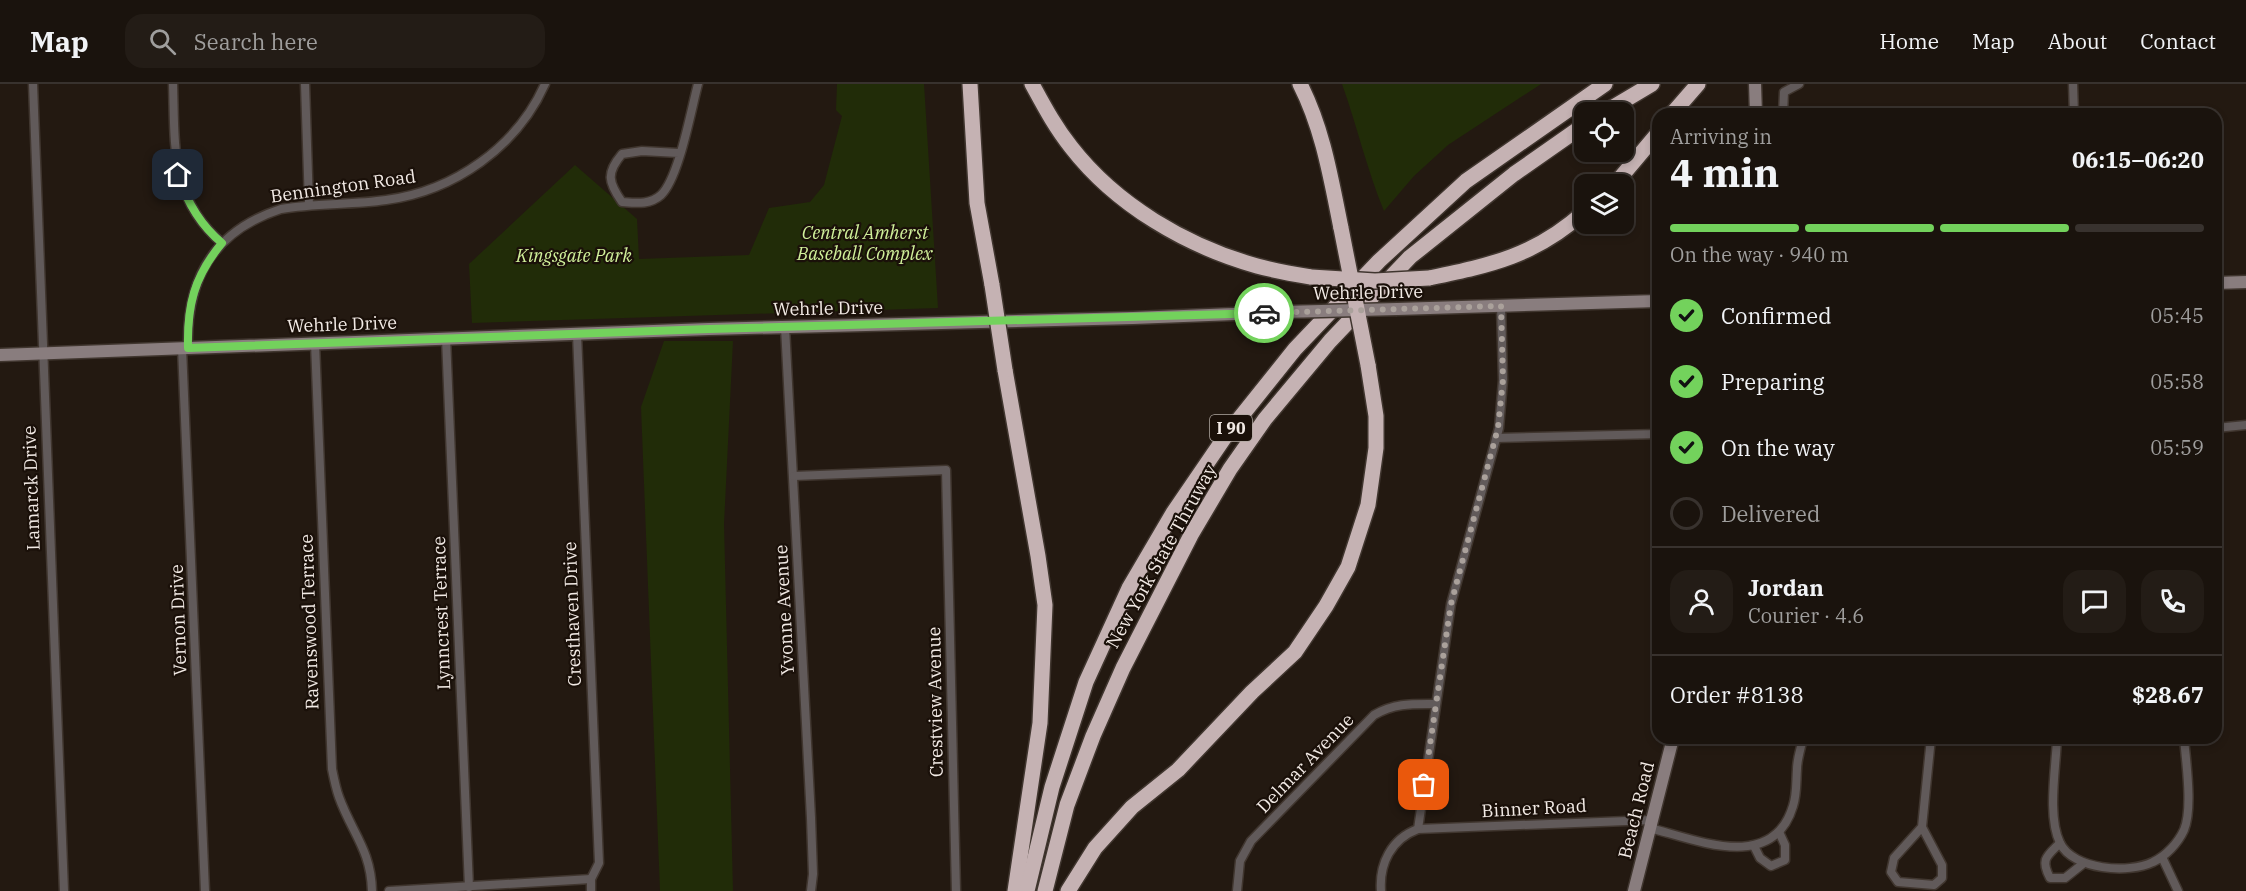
<!DOCTYPE html>
<html lang="en">
<head>
<meta charset="utf-8">
<style>
	body { margin:0; font-family:"IBM Plex Serif",serif; background:#231c16; color:#f1f3f6; height:100vh; display:flex; flex-direction:column; font-size:22px; white-space:nowrap }
	* { box-sizing:border-box; margin:0 }
	p { font-size:20px; color:#9f9e9d }
	.icon { flex:none; width:33px; height:33px; fill:none; stroke:currentColor; stroke-width:2; stroke-linecap:round; stroke-linejoin:round }
	.map { position:relative; flex:1; overflow:hidden }
	.drawer { position:absolute; left:1652px; top:24px; width:570px; height:636px; display:flex; flex-direction:column; background:#1a130d; border-radius:18px; box-shadow:0 3px 9px #0003,0 0 0 2px #38322e }
	.drawer>* { flex:none }
	.controls { position:absolute; left:1574px; top:18px; display:grid; gap:12px }
	.controls a { display:grid; place-items:center; width:60px; height:60px; border-radius:12px; background:#1a130d; box-shadow:0 3px 9px #0003,0 0 0 2px #38322e; font-size:30px }
	.pin { position:absolute; display:grid; place-items:center; width:51px; height:51px; color:#fff; margin:-26px; border-radius:12px; box-shadow:0 3px 9px #0006 }
	.courier { position:absolute; display:grid; place-items:center; width:60px; height:60px; margin:-30px; border:4px solid #73d25c; border-radius:50%; background:#fff; color:#222; box-shadow:0 2px 8px #0007 }
	.headline em { font-style:normal; font-weight:700 }
	.headline div { display:flex; flex-direction:column-reverse }
	.headline { display:flex; align-items:center; justify-content:space-between; height:102px; padding:0 18px }
	h1 { font-size:39px; font-weight:700; line-height:45px }
	.bar { display:grid; grid-template-columns:repeat(4,1fr); gap:9px 6px; align-content:center; height:72px; padding:0 18px }
	.bar i { height:8px; border-radius:4px; background:#38322e }
	.bar .selected { background:#73d25c }
	.bar p { grid-column:span 4 }
	.line { display:flex; align-items:center; gap:15px; padding:0 18px; border-top:2px solid #38322e }
	.line div { flex:1 }
	.round { display:grid; place-items:center; flex:none; width:63px; height:63px; border-radius:18px; background:#231c16 }
	ol { padding:0 18px; list-style:none }
	li { display:flex; align-items:center; gap:18px; height:66px }
	li p { margin-inline-start:auto }
	li .icon { padding:6px; border-radius:50%; background:#73d25c; color:#111; stroke-width:4 }
	li:last-child { color:#9f9e9d }
	li i { width:33px; height:33px; border:3px solid #38322e; border-radius:50% }
	header { display:flex; align-items:center; gap:36px; box-sizing:border-box; height:84px; padding:0 30px; background:#1a130d; border-bottom:2px solid #38322e }
	header strong { font-size:28px }
	nav { display:flex; gap:33px; margin-inline-start:auto; font-size:21px }
	.search { width:420px; height:54px; background:#231c16; display:flex; align-items:center; gap:15px; box-sizing:border-box; padding:0 21px; border-radius:18px; color:#9f9e9d; font-size:22px }
	.map>svg:first-child { display:block }
	.green { fill:#212c08 }
	.lines { fill:none; stroke-linecap:round; stroke-linejoin:round }
	.street-casing { stroke:#40362f; stroke-width:11 }
	.secondary-casing { stroke:#40362f; stroke-width:15 }
	.highway-casing { stroke:#40362f; stroke-width:18 }
	.street { stroke:#615a5a; stroke-width:8 }
	.secondary { stroke:#897d7e; stroke-width:12 }
	.highway { stroke:#c5b2b3; stroke-width:15 }
	.secondary-bridge-casing { stroke:#40362f; stroke-width:15; stroke-linecap:butt }
	.highway-bridge-casing { stroke:#40362f; stroke-width:18; stroke-linecap:butt }
	.secondary-bridge { stroke:#897d7e; stroke-width:12 }
	.highway-bridge { stroke:#c5b2b3; stroke-width:15 }
	.done { stroke:#aaa19b; stroke-width:6; stroke-dasharray:0 10.8 }
	.route { stroke:#73d25c; stroke-width:8 }
	.labels { text-anchor:middle; dominant-baseline:central; stroke-width:4.5; stroke-linejoin:round; paint-order:stroke }
	.shield { fill:#1a1009; stroke:#b1a9a3; stroke-width:1.5 }
	.shield-label { font-size:16px; font-weight:bold; fill:#f2eae5 }
	.street-label { font-size:18px; fill:#f2eae5; stroke:#1a1009 }
	.park-label { font-size:18px; font-style:italic; fill:#d0f09a; stroke:#1a1009 }
</style>
</head>
<body>
<header>
<strong>Map</strong>
<div class="search"><svg class="icon" aria-label="search" viewBox="0 0 24 24"><circle cx="10" cy="10" r="6"/><path d="M15 15l6 6"/></svg>Search here</div>
<nav><a>Home</a><a>Map</a><a>About</a><a>Contact</a></nav>
</header>
<div class="map">
<svg width="2246" height="807" viewBox="0 0 2246 807">
	<rect width="100%" height="100%" fill="#231911"/>
	<!-- green -->
	<g class="green">
		<path d="M837 0H924L938 224 472 239 469 180 575 81 637 135 639 175 749 171 769 124 810 118 824 101 842 32 836 26Z"/>
		<path d="M1342 0H1541L1448 61 1414 92 1384 127C1367 86 1357 42 1342 0Z"/>
		<path d="M664 257H733L724 440 733 807H660L641 323Z"/>
	</g>
	<g class="lines">
		<defs>
			<g id="street">
				<path d="M33 0 64 807"/>
				<path d="M173 0C175 62 170 115 222 159"/>
				<path d="M305 0 309 121"/>
				<path d="M2073 0 2074 30"/>
				<path d="M1783 30 1784 8 1799 0"/>
				<path d="M679 69 642 67 622 70C606 89 608 98 622 118 636 119 650 121 661 111 679 94 691 26 698 0"/>
				<path d="M785 243 811 734 813 790 811 807"/>
				<path d="M577 250 599 779 591 795V807"/>
				<path d="M446 254 469 803"/>
				<path d="M315 259 332 685C334 695 336 705 339 713 352 749 371 766 372 807"/>
				<path d="M182 264 205 807"/>
				<path d="M188 264C186 195 213 147 281 125 315 119 351 121 386 116 454 107 517 63 545 0"/>
				<path d="M2216 344 2246 341"/>
				<path d="M1496 354 1658 350"/>
				<path d="M794 392 946 386 956 807"/>
				<path d="M2057 654C2056 684 2047 732 2060 759 2073 786 2129 790 2153 778 2166 772 2178 759 2184 746 2193 725 2186 678 2184 654"/>
				<path d="M1922 743 1894 774 1891 788 1898 798 1934 801 1942 794V781L1922 743 1931 654"/>
				<path d="M1650 744C1697 756 1773 789 1793 722 1797 710 1796 698 1797 685 1797 675 1801 664 1803 654"/>
				<path d="M1418 745 1652 736"/>
				<path d="M2060 759C2047 772 2040 775 2050 794H2065L2084 779"/>
				<path d="M1754 762 1760 774 1771 782 1785 776V761L1779 748"/>
				<path d="M2162 773 2178 807"/>
				<path d="M389 807 591 795"/>
				<path d="M1237 807 1240 777 1251 757 1374 631C1395 619 1412 620 1435 620"/>
				<path d="M1381 807C1379 780 1391 755 1418 745L1451 520 1499 344 1503 296 1501 222"/>
			</g>
			<g id="secondary">
				<path d="M1755 0 1756 30"/>
				<path d="M2216 199 2246 198"/>
				<path d="M1397 225 1658 217"/>
				<path d="M0 271 709 245 1133 234 1283 228"/>
				<path d="M1634 807 1673 654"/>
			</g>
			<g id="highway">
				<path d="M970 0 977 119 992 201"/>
				<path d="M1032 0C1044 22 1055 43 1071 63 1116 121 1186 162 1257 182 1275 187 1293 190 1311 193"/>
				<path d="M1300 0C1323 45 1331 95 1341 144"/>
				<path d="M1605 28 1652 0"/>
				<path d="M1672 30 1698 0"/>
				<path d="M1615 100 1658 49"/>
				<path d="M1429 194C1491 181 1535 172 1584 128"/>
				<path d="M1005 286 1038 472 1045 521 1040 639 1015 807"/>
				<path d="M1027 807 1052 703 1086 598 1129 504 1173 429 1227 350 1295 265 1379 177 1466 97 1605 0"/>
				<path d="M1045 807 1067 721 1093 652 1123 584 1191 451 1230 385 1265 335 1330 257 1410 173 1514 90 1584 41"/>
				<path d="M1068 807 1095 764 1132 723 1178 686 1252 608 1295 568 1326 522 1348 483 1368 421 1376 364V332L1368 281"/>
			</g>
		</defs>
		<!-- street casing -->
		<use href="#street" class="street-casing"/>
		<!-- secondary casing -->
		<use href="#secondary" class="secondary-casing"/>
		<!-- highway casing -->
		<use href="#highway" class="highway-casing"/>
		<!-- street -->
		<use href="#street" class="street"/>
		<!-- secondary -->
		<use href="#secondary" class="secondary"/>
		<!-- highway -->
		<use href="#highway" class="highway"/>
		<defs>
			<path id="secondary-bridge" d="M1283 228 1397 225"/>
			<g id="highway-bridge">
				<path d="M1341 144 1368 281"/>
				<path d="M1311 193 1375 197 1429 194"/>
				<path d="M992 201 1005 286"/>
			</g>
		</defs>
		<!-- secondary-bridge casing -->
		<use href="#secondary-bridge" class="secondary-bridge-casing"/>
		<!-- highway-bridge casing -->
		<use href="#highway-bridge" class="highway-bridge-casing"/>
		<!-- secondary-bridge -->
		<use href="#secondary-bridge" class="secondary-bridge"/>
		<!-- highway-bridge -->
		<use href="#highway-bridge" class="highway-bridge"/>
	</g>
	<g class="lines">
		<!-- done -->
		<path class="done" d="M1264 229 1501 222 1503 296 1498 344 1451 520 1424 701"/>
		<!-- route -->
		<path class="route" d="M178 91C187 118 200 141 222 159 194 193 187 221 188 264L709 245 1264 229"/>
	</g>
	<g class="labels">
		<!-- shield labels -->
		<rect class="shield" x="1210" y="331" width="42" height="26" rx="4.5"/>
		<g class="shield-label">
			<text x="1231" y="344">I 90</text>
		</g>
		<!-- street labels -->
		<g class="street-label">
			<text transform="translate(343 102) rotate(-8)">Bennington Road</text>
			<text transform="translate(1368 208) rotate(-1)">Wehrle Drive</text>
			<text transform="translate(828 224) rotate(-1)">Wehrle Drive</text>
			<text transform="translate(342 240) rotate(-2)">Wehrle Drive</text>
			<text transform="translate(31 404) rotate(-92)">Lamarck Drive</text>
			<text transform="translate(1161 472) rotate(-61)">New York State Thruway</text>
			<text transform="translate(784 526) rotate(-93)">Yvonne Avenue</text>
			<text transform="translate(441 529) rotate(-92)">Lynncrest Terrace</text>
			<text transform="translate(572 530) rotate(-92)">Cresthaven Drive</text>
			<text transform="translate(178 536) rotate(-92)">Vernon Drive</text>
			<text transform="translate(309 538) rotate(-92)">Ravenswood Terrace</text>
			<text transform="translate(935 618) rotate(-91)">Crestview Avenue</text>
			<text transform="translate(1305 679) rotate(-46)">Delmar Avenue</text>
			<text transform="translate(1534 724) rotate(-3)">Binner Road</text>
			<text transform="translate(1636 726) rotate(-76)">Beach Road</text>
		</g>
		<!-- park labels -->
		<g class="park-label">
			<text x="865" y="148">Central Amherst<tspan x="865" dy="21">Baseball Complex</tspan></text>
			<text x="574" y="171">Kingsgate Park</text>
		</g>
	</g>
</svg>
<div class="controls">
<a><svg class="icon" aria-label="locate" viewBox="0 0 24 24"><circle cx="12" cy="12" r="6"/><path d="M12 2v4M12 18v4M2 12h4M18 12h4"/></svg></a>
<a><svg class="icon" aria-label="layers" viewBox="0 0 24 24"><path d="M12 4l9 5-9 5-9-5zM3 14l9 5 9-5"/></svg></a>
</div>
<div class="pin" style="left:1424px;top:701px;background:#ea580c"><svg class="icon" aria-label="bag" viewBox="0 0 24 24"><path d="M5 8h14l-1 12H6zM9 8a3 3 0 0 1 6 0"/></svg></div>
<div class="pin" style="left:178px;top:91px;background:#1f2937"><svg class="icon" aria-label="home" viewBox="0 0 24 24"><path d="M3 11l9-7 9 7M6 9v11h12V9"/></svg></div>
<div class="courier" style="left:1264px;top:229px"><svg class="icon" aria-label="car" viewBox="0 0 24 24"><path d="M5 17H2v-5l4-1 3-4h7l3 4 3 1v5h-3M9 17h6M6 11h13"/><circle cx="7" cy="17" r="2"/><circle cx="17" cy="17" r="2"/></svg></div>
<section class="drawer">
<div class="headline"><div><h1>4 min</h1><p>Arriving in</p></div><em>06:15–06:20</em></div>
<div class="bar"><i class="selected"></i><i class="selected"></i><i class="selected"></i><i></i><p>On the way · 940 m</p></div>
<ol>
<li><svg class="icon" aria-label="check" viewBox="0 0 24 24"><path d="M5 12l5 5 9-10"/></svg>Confirmed<p>05:45</p></li>
<li><svg class="icon" aria-label="check" viewBox="0 0 24 24"><path d="M5 12l5 5 9-10"/></svg>Preparing<p>05:58</p></li>
<li><svg class="icon" aria-label="check" viewBox="0 0 24 24"><path d="M5 12l5 5 9-10"/></svg>On the way<p>05:59</p></li>
<li><i></i>Delivered</li>
</ol>
<div class="line" style="height:108px"><a class="round"><svg class="icon" aria-label="person" viewBox="0 0 24 24"><circle cx="12" cy="8" r="4"/><path d="M4 21q1-7 8-7t8 7"/></svg></a><div><b>Jordan</b><p>Courier · 4.6</p></div><a class="round"><svg class="icon" aria-label="chat" viewBox="0 0 24 24"><path d="M4 5h16v11H9l-5 4z"/></svg></a><a class="round"><svg class="icon" aria-label="phone" viewBox="0 0 24 24"><path d="M5 4h4l2 5-3 2q2 4 5 5l2-3 5 2v4C11 20 4 13 5 4z"/></svg></a></div>
<div class="line" style="height:78px"><div>Order #8138</div><b>$28.67</b></div>
</section>
</div>
</body>
</html>
